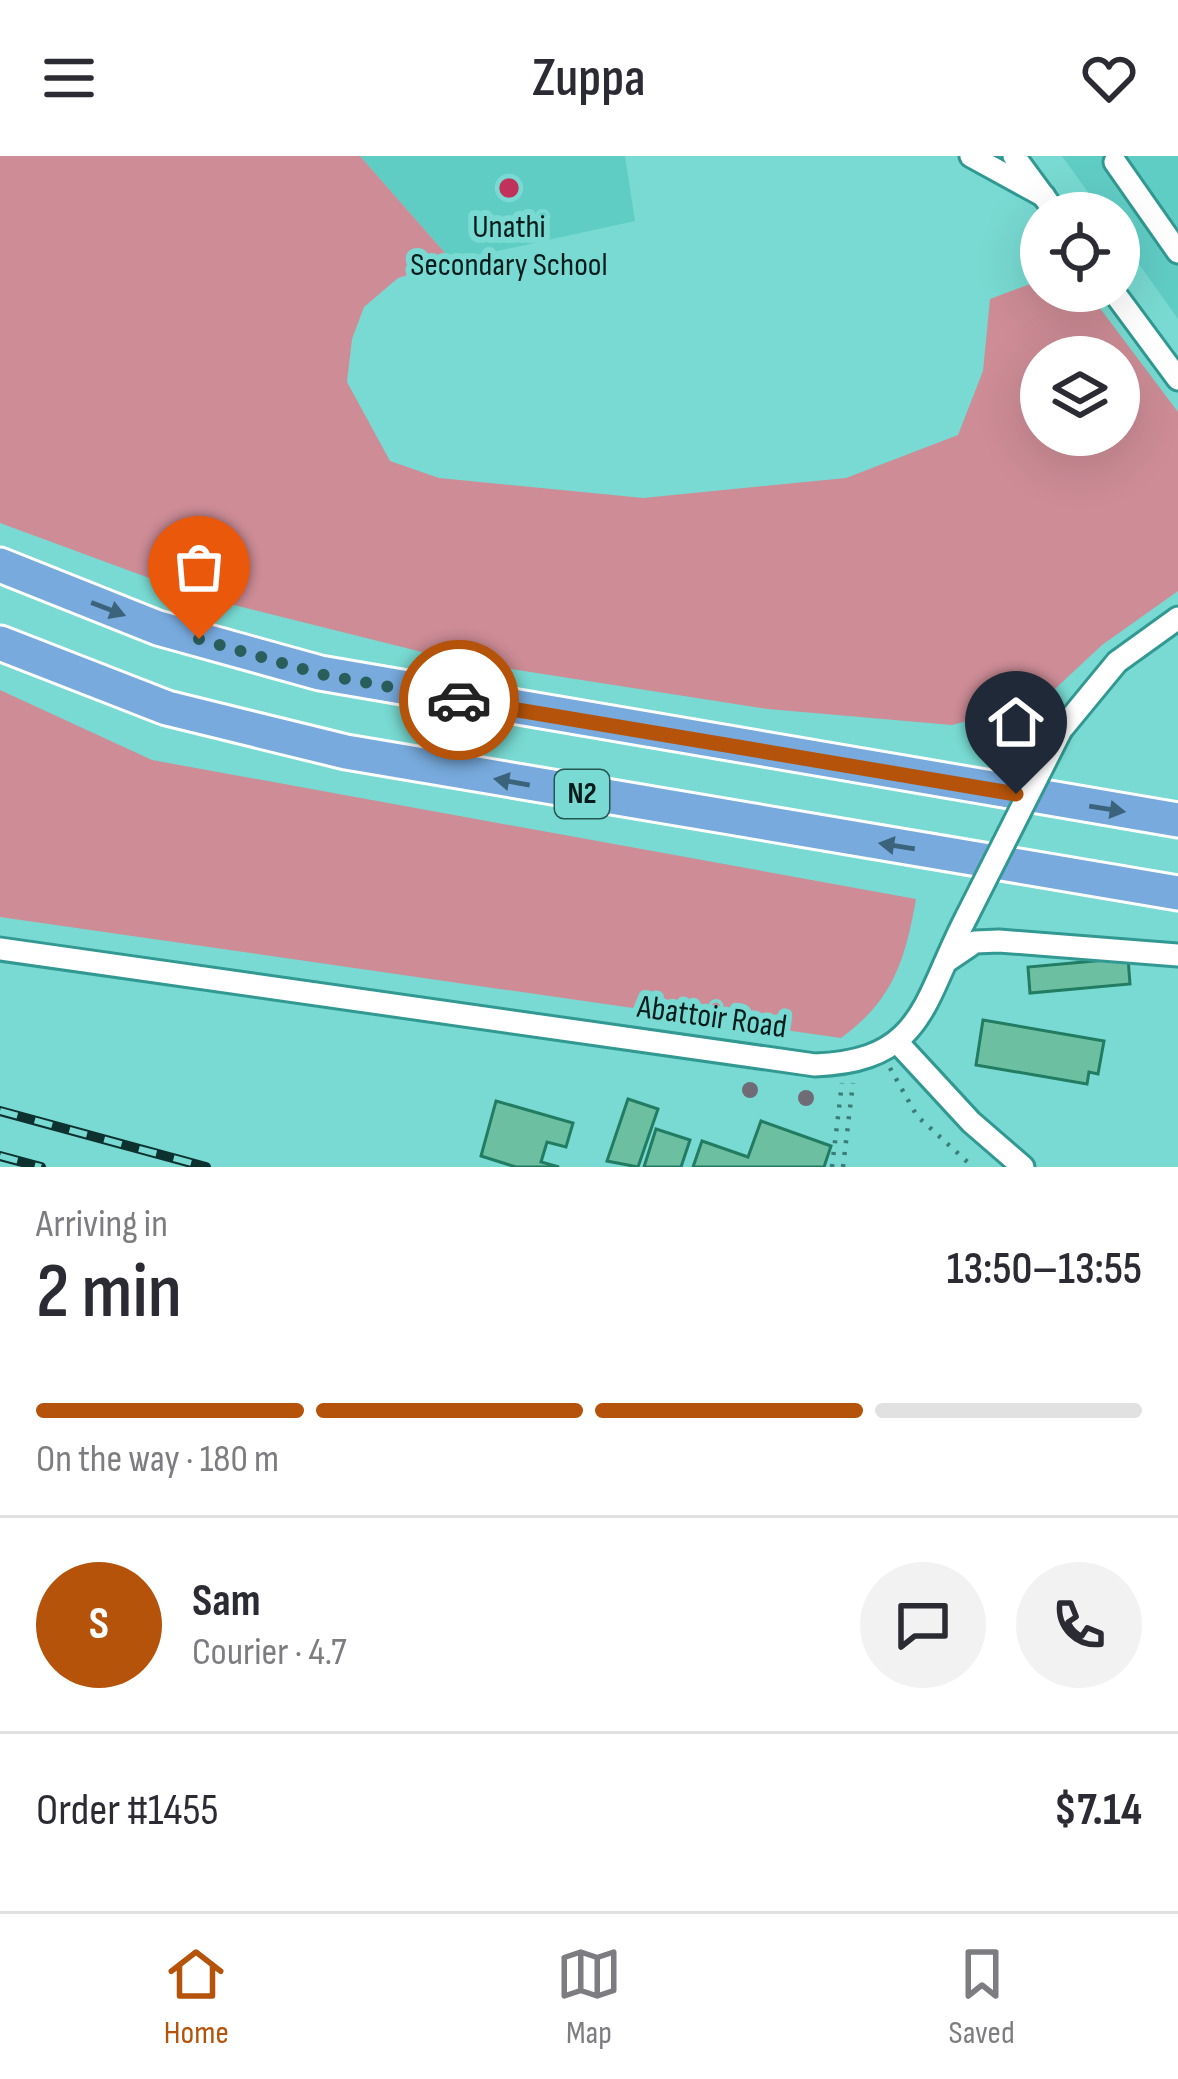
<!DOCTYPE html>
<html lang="en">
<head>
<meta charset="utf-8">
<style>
	body { margin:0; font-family:"Sofia Sans Condensed",sans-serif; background:#f2f2f3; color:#2b2b33; height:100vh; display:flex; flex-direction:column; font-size:45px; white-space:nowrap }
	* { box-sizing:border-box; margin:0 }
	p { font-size:39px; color:#7c7c81 }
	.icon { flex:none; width:66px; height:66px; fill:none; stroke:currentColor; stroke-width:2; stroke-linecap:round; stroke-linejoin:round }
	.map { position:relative; height:1011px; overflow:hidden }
	.side { display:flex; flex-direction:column; background:#fff; flex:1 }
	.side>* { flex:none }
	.fabs { position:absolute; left:1020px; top:36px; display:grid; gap:24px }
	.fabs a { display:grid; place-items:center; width:120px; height:120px; border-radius:50%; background:#fff; box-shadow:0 12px 48px #0002; font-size:60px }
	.pin { position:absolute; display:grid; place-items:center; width:102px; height:102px; color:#fff; margin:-123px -51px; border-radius:50% 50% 50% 0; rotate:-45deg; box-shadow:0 0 12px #0007 }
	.pin .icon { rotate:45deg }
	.courier { position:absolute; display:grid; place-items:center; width:120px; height:120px; margin:-60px; border:9px solid #b45309; border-radius:50%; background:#fff; color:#222; box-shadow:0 3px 15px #0007 }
	.overview em { font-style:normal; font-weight:600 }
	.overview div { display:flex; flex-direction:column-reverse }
	.overview { display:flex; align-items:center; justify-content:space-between; height:204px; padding:0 36px }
	h1 { font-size:78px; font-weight:600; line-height:90px }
	.bar { display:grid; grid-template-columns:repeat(4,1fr); gap:18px 12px; align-content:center; height:144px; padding:0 36px }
	.bar i { height:15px; border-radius:9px; background:#e1e1e2 }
	.bar .selected { background:#b45309 }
	.bar p { grid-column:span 4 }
	.line { display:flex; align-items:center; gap:30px; padding:0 36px; border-top:3px solid #e1e1e2 }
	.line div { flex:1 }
	.round { display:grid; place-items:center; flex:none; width:126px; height:126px; border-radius:63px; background:#f2f2f3 }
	header { display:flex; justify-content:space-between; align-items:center; height:156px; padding:0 36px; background:#fff; font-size:54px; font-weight:600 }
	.tabs { display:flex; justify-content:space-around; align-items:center; height:168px; border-top:3px solid #e1e1e2; background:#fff; font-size:33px; color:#7c7c81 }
	.tabs a { display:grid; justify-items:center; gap:6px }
	.tabs .selected { color:#b45309 }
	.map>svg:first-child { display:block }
	.built { fill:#60cdc5 }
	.green { fill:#cd8c96; fill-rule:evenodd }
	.building { fill:#6dbfa2; stroke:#227c62; stroke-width:3 }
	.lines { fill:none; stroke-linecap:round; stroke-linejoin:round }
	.minor-casing { stroke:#319892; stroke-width:27 }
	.highway-casing { stroke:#fff; stroke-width:39 }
	.path { stroke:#3c7c77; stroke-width:4.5; stroke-dasharray:3 9; stroke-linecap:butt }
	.minor { stroke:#fff; stroke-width:21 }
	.highway { stroke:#78aadd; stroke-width:33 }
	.rail-casing { stroke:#0d312f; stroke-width:10 }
	.rail { stroke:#78dad2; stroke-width:6; stroke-dasharray:18; stroke-linecap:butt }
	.minor-bridge-casing { stroke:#319892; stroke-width:27; stroke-linecap:butt }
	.minor-bridge { stroke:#fff; stroke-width:21 }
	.tree { fill:#706c77 }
	.oneway { fill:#3c637c }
	.done { stroke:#2a5e5a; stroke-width:12; stroke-dasharray:0 21.6 }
	.route { stroke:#b45309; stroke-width:15 }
	.poi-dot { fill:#c1325a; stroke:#78dad2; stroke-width:4.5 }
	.labels { text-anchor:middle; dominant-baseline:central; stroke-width:12; stroke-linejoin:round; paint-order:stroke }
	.shield { fill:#78dad2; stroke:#245551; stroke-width:3 }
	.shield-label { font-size:30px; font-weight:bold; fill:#001c1a }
	.poi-label { font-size:33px; fill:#001c1a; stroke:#78dad2 }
	.street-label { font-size:33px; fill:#001c1a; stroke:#78dad2 }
</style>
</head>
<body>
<header><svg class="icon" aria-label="menu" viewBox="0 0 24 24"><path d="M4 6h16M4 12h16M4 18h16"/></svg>Zuppa<svg class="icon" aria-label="heart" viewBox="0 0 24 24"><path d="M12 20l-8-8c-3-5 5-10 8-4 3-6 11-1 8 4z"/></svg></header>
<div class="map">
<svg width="1178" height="1011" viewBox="0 0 1178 1011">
	<rect width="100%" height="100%" fill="#78dad2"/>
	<!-- built -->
	<g class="built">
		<path d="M360 0H625L635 65 452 105Z"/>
		<path d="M1062 0H1178V163L1119 80V57H1103Z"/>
	</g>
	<!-- green -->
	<g class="green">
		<path d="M0 0H360L452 105 398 122 364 151 352 183 347 226 390 305 439 322 643 342 846 322 958 279 983 215 990 143 1041 124V135H1087L1178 256V435L1102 489 1042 545 952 569 768 553 454 504 198 440 0 367ZM1041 201H1119V279H1041Z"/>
		<path d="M0 534 152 604 916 743C905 805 893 844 841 882L0 761Z"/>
	</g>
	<!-- building -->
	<g class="building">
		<path d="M1128 802 1130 828 1030 837 1028 811Z"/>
		<path d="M983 864 1104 885 1098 918 1089 916 1087 928 976 909Z"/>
		<path d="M628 943 658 953 638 1011 607 1005Z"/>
		<path d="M496 945 573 967 566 991 547 986 541 1006 559 1011H516L481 1000Z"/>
		<path d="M761 965 831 990 824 1011H693L702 985 748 1001Z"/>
		<path d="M656 973 690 984 681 1011H644Z"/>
	</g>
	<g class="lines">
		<defs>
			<g id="minor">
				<path d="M971 0 1044 40"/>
				<path d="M1014 0 1056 57"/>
				<path d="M1115 6 1178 96"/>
				<path d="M1113 135 1178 223"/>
				<path d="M1061 574 1117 506 1178 462"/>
				<path d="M0 793 815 909C925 905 923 844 967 760"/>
				<path d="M947 805 975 786 999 785 1178 799"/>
				<path d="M899 888 971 966 1023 1011"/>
			</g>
			<g id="highway">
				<path d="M0 409 158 472 320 517 1178 664"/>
				<path d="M0 487 167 552 346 596 1178 737"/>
			</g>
		</defs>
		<!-- minor casing -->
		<use href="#minor" class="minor-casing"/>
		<!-- highway casing -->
		<use href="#highway" class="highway-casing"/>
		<!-- path -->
		<g class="path">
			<path d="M890 912 917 960 973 1011"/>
			<path d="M832 1011 842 927"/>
			<path d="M843 1011 853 927"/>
		</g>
		<!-- minor -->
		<use href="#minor" class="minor"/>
		<!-- highway -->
		<use href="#highway" class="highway"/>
		<defs>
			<g id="rail">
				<path d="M0 955 206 1011"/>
				<path d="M0 1000 41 1011"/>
			</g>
		</defs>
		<!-- rail casing -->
		<use href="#rail" class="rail-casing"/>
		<!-- rail -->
		<use href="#rail" class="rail"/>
		<defs>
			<path id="minor-bridge" d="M967 760 1061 574"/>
		</defs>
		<!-- minor-bridge casing -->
		<use href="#minor-bridge" class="minor-bridge-casing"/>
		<!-- minor-bridge -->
		<use href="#minor-bridge" class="minor-bridge"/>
	</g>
	<!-- trees -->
	<g class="tree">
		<circle cx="750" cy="934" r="8"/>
		<circle cx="806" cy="942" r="8"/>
	</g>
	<!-- one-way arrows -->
	<defs><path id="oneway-solid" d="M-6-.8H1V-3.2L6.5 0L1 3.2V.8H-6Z" transform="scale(3)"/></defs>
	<g class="oneway">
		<use href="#oneway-solid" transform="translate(108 453) rotate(21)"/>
		<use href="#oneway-solid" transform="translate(512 626) rotate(-170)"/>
		<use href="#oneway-solid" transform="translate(1107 653) rotate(9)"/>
		<use href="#oneway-solid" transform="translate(897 690) rotate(-171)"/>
	</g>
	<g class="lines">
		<!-- done -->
		<path class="done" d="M199 483 320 518 459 544"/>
		<!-- route -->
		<path class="route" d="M459 544 1016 638"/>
	</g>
	<!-- markers -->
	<circle class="poi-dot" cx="509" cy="32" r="12"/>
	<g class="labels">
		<!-- shield labels -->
		<rect class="shield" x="555" y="614" width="54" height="48" rx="9"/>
		<g class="shield-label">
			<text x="582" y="638">N2</text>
		</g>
		<!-- poi labels -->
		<g class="poi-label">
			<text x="509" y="71">Unathi<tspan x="509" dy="38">Secondary School</tspan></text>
		</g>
		<!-- street labels -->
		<g class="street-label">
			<text transform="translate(712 861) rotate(8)">Abattoir Road</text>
		</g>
	</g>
</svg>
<div class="fabs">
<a><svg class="icon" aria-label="locate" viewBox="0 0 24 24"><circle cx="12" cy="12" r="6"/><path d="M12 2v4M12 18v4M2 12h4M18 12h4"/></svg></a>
<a><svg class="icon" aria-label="layers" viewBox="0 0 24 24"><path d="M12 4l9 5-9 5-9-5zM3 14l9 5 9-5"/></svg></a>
</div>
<div class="pin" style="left:199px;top:483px;background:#ea580c"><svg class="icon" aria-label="bag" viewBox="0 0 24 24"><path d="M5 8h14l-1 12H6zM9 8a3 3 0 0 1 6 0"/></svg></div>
<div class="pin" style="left:1016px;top:638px;background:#1f2937"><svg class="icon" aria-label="home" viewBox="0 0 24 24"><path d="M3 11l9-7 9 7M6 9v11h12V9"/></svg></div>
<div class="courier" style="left:459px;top:544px"><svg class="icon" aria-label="car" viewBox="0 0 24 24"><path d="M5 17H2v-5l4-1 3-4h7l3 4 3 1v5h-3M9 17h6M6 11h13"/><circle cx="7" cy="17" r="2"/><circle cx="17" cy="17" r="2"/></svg></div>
</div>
<section class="side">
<div class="overview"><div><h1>2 min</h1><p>Arriving in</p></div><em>13:50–13:55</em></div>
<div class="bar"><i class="selected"></i><i class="selected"></i><i class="selected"></i><i></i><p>On the way · 180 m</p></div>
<div class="line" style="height:216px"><b class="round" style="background:#b45309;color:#fff">S</b><div><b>Sam</b><p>Courier · 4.7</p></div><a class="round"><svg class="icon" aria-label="chat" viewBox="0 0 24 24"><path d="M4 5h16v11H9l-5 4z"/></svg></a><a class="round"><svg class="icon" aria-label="phone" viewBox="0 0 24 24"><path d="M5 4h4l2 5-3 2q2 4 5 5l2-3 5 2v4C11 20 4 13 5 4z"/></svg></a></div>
<div class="line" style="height:156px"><div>Order #1455</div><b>$7.14</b></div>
</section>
<nav class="tabs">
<a class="selected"><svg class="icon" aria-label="home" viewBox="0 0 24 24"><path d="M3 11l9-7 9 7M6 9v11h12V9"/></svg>Home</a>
<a><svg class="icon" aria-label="map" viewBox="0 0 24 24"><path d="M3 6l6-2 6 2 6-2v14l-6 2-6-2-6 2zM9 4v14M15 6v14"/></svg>Map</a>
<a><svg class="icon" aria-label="saved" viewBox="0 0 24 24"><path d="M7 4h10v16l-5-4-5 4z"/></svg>Saved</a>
</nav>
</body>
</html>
